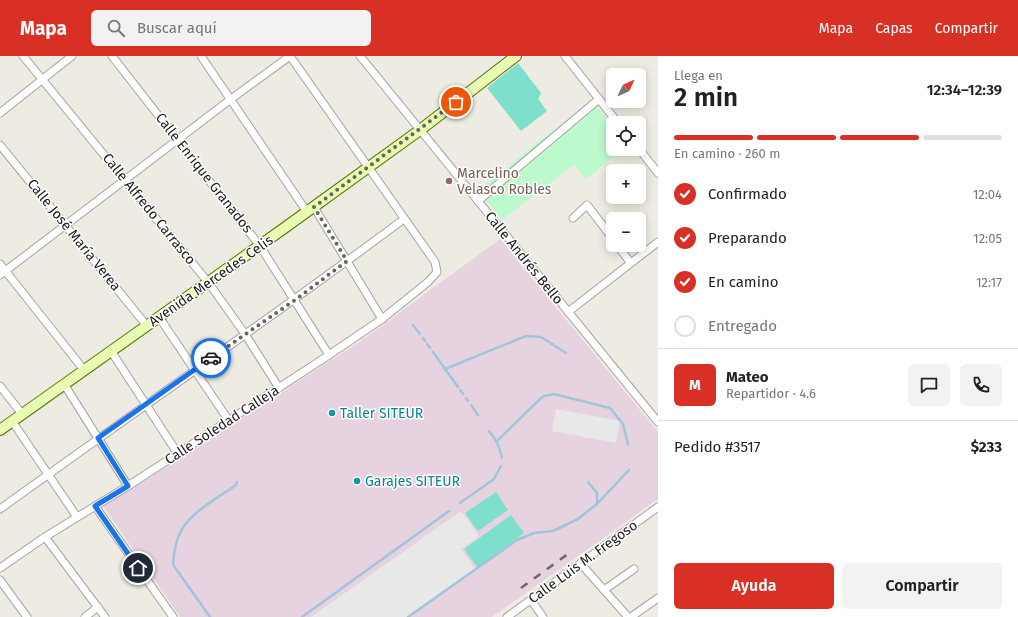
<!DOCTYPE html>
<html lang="es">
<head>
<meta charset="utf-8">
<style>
	body { margin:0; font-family:"Fira Sans",sans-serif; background:#f2f2f2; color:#222; height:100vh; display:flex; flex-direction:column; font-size:15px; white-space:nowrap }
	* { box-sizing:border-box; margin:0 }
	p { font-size:13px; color:#767676 }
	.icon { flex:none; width:22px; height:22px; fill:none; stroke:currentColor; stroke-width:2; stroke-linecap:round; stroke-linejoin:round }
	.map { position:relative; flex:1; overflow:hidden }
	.panel { display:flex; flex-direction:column; background:#fff; width:360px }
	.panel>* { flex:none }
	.needle { width:26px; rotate:46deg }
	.fabs { position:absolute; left:606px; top:12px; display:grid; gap:8px }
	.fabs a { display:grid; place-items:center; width:40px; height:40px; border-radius:6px; background:#fff; box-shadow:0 2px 10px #0003; font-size:20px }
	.pin { position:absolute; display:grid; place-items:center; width:34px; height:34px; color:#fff; margin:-17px; border:2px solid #fff; border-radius:50%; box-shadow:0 1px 4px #0007 }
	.courier { position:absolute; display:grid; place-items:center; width:40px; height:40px; margin:-20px; border:3px solid #1a73e8; border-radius:50%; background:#fff; color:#222; box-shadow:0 1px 5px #0007 }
	.overview em { font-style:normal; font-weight:600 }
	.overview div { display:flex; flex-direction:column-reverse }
	.overview { display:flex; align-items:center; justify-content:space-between; height:68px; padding:0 16px }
	h1 { font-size:26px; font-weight:600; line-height:30px }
	.bar { display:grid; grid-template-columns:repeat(4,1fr); gap:6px 4px; align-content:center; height:48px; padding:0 16px }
	.bar i { height:5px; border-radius:3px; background:#e0e0e0 }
	.bar .on { background:#d93025 }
	.bar p { grid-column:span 4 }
	.line { display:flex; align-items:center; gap:10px; padding:0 16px; border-top:1px solid #e0e0e0 }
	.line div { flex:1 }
	.round { display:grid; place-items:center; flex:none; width:42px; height:42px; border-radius:6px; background:#f2f2f2 }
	ol { padding:0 16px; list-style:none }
	li { display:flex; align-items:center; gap:12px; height:44px }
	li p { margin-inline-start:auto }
	li .icon { padding:4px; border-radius:50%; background:#d93025; color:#fff; stroke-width:4 }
	li:last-child { color:#767676 }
	li i { width:22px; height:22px; border:2px solid #e0e0e0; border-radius:50% }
	.action { display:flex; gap:8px; margin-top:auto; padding:8px 16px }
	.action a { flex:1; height:46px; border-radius:6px; background:#d93025; color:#fff; font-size:16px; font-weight:600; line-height:46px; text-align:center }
	.action a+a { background:#f2f2f2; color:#222 }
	header { display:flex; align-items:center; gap:24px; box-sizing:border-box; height:56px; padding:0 20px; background:#d93025; color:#fff }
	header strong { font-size:19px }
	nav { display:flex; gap:22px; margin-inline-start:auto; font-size:14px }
	.search { width:280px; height:36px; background:#f2f2f2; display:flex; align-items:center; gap:10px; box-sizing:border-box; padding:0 14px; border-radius:6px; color:#767676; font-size:15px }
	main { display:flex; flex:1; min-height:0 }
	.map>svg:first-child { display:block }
	.industrial { fill:#e7d3e0 }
	.park { fill:#bcfacd }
	.pitch { fill:#7ddfcc }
	.parking { fill:#e8e8e8 }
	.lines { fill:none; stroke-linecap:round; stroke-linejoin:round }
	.stream { stroke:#a1c4dd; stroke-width:2.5 }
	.minor-casing { stroke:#a3a3a3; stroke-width:9 }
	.secondary-casing { stroke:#527403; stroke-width:12 }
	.minor { stroke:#fff; stroke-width:7 }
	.secondary { stroke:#e9fab3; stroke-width:10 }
	.rail { stroke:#6a6a6a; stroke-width:2.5; stroke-dasharray:8 8; stroke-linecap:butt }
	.done { stroke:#666561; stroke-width:4; stroke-dasharray:0 7.2 }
	.route { stroke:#1a73e8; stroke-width:5 }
	.education-dot { fill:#8d6e63; stroke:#fff; stroke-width:1.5 }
	.culture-dot { fill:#0f9aa8; stroke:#fff; stroke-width:1.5 }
	.labels { text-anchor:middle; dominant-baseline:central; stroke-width:3; stroke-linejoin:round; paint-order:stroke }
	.street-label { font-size:14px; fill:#1c1c1c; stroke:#fff }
	.education-label { font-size:14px; fill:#785e54; stroke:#fff; text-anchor:start }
	.culture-label { font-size:14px; fill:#0d838f; stroke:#fff; text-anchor:start }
</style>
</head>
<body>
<header>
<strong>Mapa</strong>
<div class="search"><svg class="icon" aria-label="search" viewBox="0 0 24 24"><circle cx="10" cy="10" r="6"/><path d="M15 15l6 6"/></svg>Buscar aquí</div>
<nav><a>Mapa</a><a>Capas</a><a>Compartir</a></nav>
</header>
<main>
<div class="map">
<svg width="658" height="561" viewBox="0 0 658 561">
	<rect width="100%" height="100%" fill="#eeece2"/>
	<!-- industrial -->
	<path class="industrial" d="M500 183 658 376V443L492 561H180L101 447 146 424 361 285Z"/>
	<!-- park -->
	<path class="park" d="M592 44 613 71V93H623L586 123 574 109 502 164 478 134Z"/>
	<!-- pitch -->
	<g class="pitch">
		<path d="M518 7 541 37 538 43 547 55 521 75 487 32Z"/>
		<path d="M496 436 508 454 478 475 465 457Z"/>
		<path d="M511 459 524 477 477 511 464 493Z"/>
	</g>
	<!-- parking -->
	<g class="parking">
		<path d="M556 353 620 365 616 387 552 375Z"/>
		<path d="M461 455 479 480 461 493 475 513 408 561H311Z"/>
	</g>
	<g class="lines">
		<!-- stream -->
		<g class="stream">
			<path d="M413 269 420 278"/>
			<path d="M423 282 425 285"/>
			<path d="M427 288 430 292"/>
			<path d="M433 296 458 331"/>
			<path d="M445 313 526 280 541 281 566 297"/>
			<path d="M460 334 463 338"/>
			<path d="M466 342 468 345"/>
			<path d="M471 349 478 359"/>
			<path d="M489 375C496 383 500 391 502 402"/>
			<path d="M497 385 540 343 544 340 554 338 610 352 623 368 628 388"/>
			<path d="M588 426 597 437V448"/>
			<path d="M460 447 494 423 501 410"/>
			<path d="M210 561 174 510 173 507C174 497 175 486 180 477 189 457 218 442 236 429L237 426"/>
			<path d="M302 561 449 455"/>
			<path d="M408 561 517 484 534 477 553 475 578 463 597 448 629 414"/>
		</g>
		<defs>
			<g id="minor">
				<path d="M23 0 208 226 245 278 279 332"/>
				<path d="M112 0 260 190 329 299"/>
				<path d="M201 0 307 156"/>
				<path d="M360 0 658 366"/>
				<path d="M565 0 618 67"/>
				<path d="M0 57 72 0"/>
				<path d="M0 89 147 270"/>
				<path d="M639 93 658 117"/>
				<path d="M478 145 599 43"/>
				<path d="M314 151 382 263"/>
				<path d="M573 162 587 149 613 183"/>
				<path d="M617 189 630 206"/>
				<path d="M0 208 84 314"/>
				<path d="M0 219 231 43 290 0"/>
				<path d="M568 256 658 186"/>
				<path d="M159 261 229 365"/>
				<path d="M111 295 178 398"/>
				<path d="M64 328 128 430"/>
				<path d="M0 330 22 358"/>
				<path d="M12 365 77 461"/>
				<path d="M95 450 173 561"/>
				<path d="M0 453C135 356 271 262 404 163"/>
				<path d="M45 481 105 561"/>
				<path d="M581 508 628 561"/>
				<path d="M0 512 45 481 128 430 329 299 382 263 428 226 437 216 435 206 290 0"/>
				<path d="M0 524 27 561"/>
				<path d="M604 534 634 513"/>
				<path d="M531 544 543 561"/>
				<path d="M85 561 98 551"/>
				<path d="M507 561 658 451"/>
				<path d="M631 561 658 542"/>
			</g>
			<path id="secondary" d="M0 374 283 173 420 74 516 0"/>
		</defs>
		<!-- minor casing -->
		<use href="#minor" class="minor-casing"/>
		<!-- secondary casing -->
		<use href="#secondary" class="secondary-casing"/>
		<!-- minor -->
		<use href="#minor" class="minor"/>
		<!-- secondary -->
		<use href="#secondary" class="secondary"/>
		<!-- rail -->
		<path class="rail" d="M521 532 572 495"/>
	</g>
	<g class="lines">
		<!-- done -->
		<path class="done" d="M211 302 295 244 347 205 314 151 456 46"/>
		<!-- route -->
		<path class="route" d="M138 512 95 450 128 430 98 382 211 302"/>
	</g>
	<!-- markers -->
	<circle class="education-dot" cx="449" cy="125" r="4"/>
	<g class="culture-dot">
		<circle cx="332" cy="357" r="4"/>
		<circle cx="357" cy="425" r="4"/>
	</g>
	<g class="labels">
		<!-- street labels -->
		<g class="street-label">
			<text transform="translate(204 117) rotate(52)">Calle Enrique Granados</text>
			<text transform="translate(149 153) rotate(51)">Calle Alfredo Carrasco</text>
			<text transform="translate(74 179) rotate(51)">Calle José María Verea</text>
			<text transform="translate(524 202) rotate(51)">Calle Andrés Bello</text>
			<text transform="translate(211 225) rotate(-35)">Avenida Mercedes Celis</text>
			<text transform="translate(222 369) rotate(-33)">Calle Soledad Calleja</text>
			<text transform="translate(583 506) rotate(-36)">Calle Luis M. Fregoso</text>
		</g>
		<!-- education labels -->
		<g class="education-label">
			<text x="457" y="117">Marcelino<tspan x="457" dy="16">Velasco Robles</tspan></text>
		</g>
		<!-- culture labels -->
		<g class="culture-label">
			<text x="340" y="357">Taller SITEUR</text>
			<text x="365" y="425">Garajes SITEUR</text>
		</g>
	</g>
</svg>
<div class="fabs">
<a><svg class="needle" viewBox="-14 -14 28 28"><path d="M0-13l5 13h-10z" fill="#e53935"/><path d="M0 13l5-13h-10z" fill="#767676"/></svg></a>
<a><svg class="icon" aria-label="locate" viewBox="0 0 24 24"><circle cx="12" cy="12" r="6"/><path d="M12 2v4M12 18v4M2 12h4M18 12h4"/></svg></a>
<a>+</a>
<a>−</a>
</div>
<div class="pin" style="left:456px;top:46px;background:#ea580c"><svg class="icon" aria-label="bag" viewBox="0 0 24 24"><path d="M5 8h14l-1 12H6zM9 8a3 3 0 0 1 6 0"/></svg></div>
<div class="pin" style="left:138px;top:512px;background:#1f2937"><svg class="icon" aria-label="home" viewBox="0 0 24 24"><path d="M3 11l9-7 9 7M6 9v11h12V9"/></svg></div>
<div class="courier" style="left:211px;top:302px"><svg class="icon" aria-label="car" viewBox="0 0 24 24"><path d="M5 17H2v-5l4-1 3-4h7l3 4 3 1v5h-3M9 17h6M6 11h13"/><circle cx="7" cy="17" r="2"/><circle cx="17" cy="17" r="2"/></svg></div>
</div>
<section class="panel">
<div class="overview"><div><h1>2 min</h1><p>Llega en</p></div><em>12:34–12:39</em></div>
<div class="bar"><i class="on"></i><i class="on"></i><i class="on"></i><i></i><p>En camino · 260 m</p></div>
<ol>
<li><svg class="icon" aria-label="check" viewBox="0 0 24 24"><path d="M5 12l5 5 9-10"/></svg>Confirmado<p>12:04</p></li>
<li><svg class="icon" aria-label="check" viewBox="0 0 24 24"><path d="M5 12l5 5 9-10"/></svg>Preparando<p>12:05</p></li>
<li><svg class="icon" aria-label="check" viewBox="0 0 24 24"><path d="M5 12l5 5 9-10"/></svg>En camino<p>12:17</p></li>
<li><i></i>Entregado</li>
</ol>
<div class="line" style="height:72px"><b class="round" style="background:#d93025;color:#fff">M</b><div><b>Mateo</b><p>Repartidor · 4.6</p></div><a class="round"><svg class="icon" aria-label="chat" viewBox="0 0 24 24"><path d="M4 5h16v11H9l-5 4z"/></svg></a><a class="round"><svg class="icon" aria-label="phone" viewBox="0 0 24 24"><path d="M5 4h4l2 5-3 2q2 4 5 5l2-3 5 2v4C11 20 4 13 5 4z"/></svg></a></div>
<div class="line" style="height:52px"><div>Pedido #3517</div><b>$233</b></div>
<div class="action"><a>Ayuda</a><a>Compartir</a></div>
</section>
</main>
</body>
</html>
